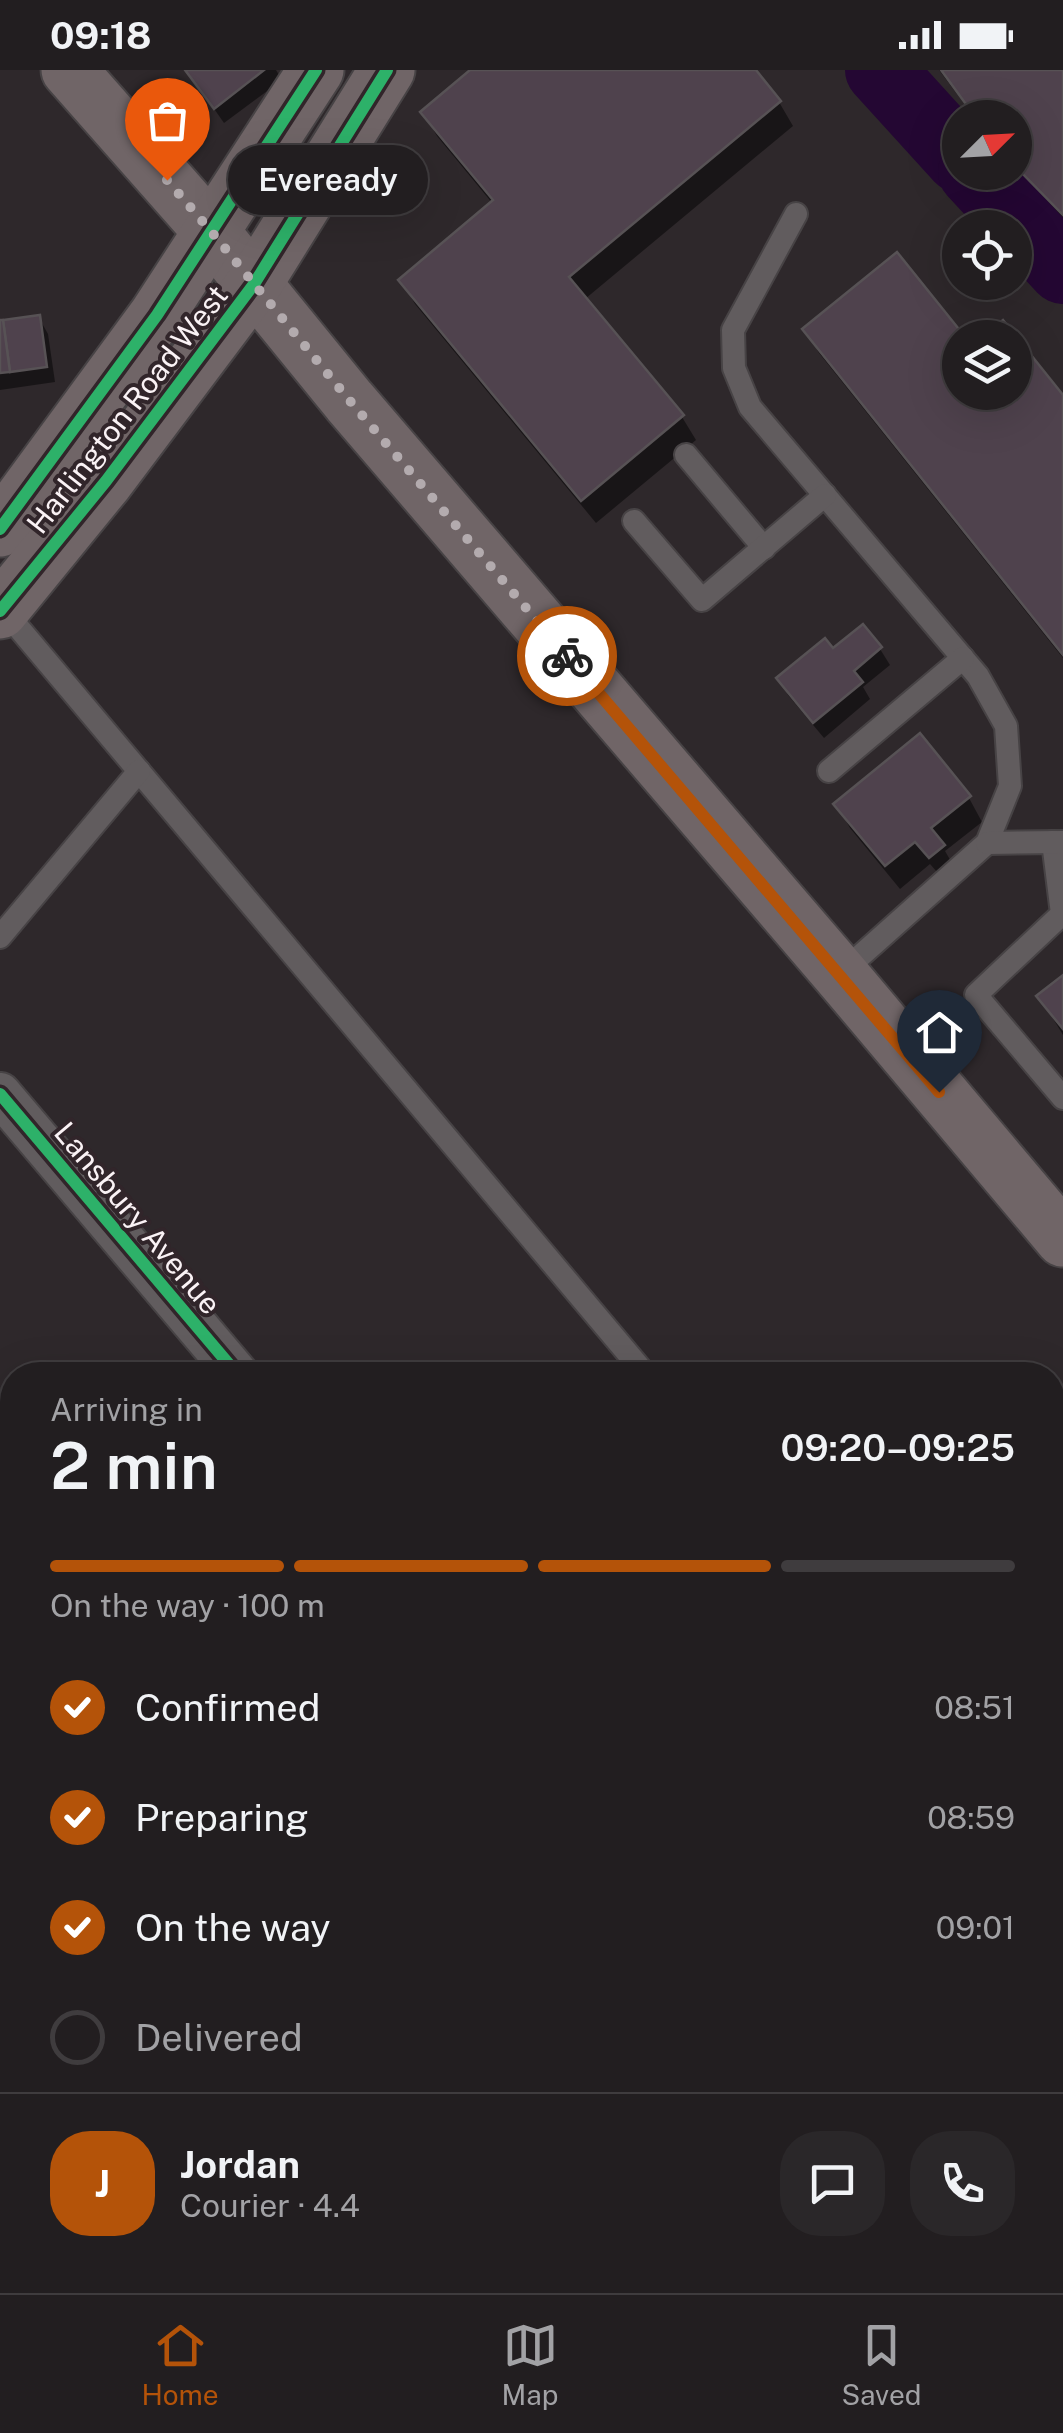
<!DOCTYPE html>
<html lang="en">
<head>
<meta charset="utf-8">
<style>
	body { margin:0; font-family:"Public Sans",sans-serif; background:#2a2729; color:#f1f3f6; height:100vh; display:flex; flex-direction:column; font-size:38px; white-space:nowrap }
	* { box-sizing:border-box; margin:0 }
	p { font-size:32px; color:#a2a2a5 }
	.icon { flex:none; width:55px; height:55px; fill:none; stroke:currentColor; stroke-width:2; stroke-linecap:round; stroke-linejoin:round }
	.map { position:relative; flex:1; overflow:hidden }
	.sheet { position:absolute; left:0px; top:1292px; width:1065px; height:932px; display:flex; flex-direction:column; background:#221e20; border-radius:40px 40px 0 0; box-shadow:0 10px 40px #0002,0 0 0 2px #3f3c3e }
	.sheet>* { flex:none }
	.needle { width:65px; rotate:66deg }
	.fabs { position:absolute; left:942px; top:30px; display:grid; gap:20px }
	.fabs a { display:grid; place-items:center; width:90px; height:90px; border-radius:50%; background:#221e20; box-shadow:0 10px 40px #0002,0 0 0 2px #3f3c3e; font-size:50px }
	.pin { position:absolute; display:grid; place-items:center; width:85px; height:85px; color:#fff; margin:-102px -42px; border-radius:50% 50% 50% 0; rotate:-45deg; box-shadow:0 0 10px #0007 }
	.pin .icon { rotate:45deg }
	.courier { position:absolute; display:grid; place-items:center; width:100px; height:100px; margin:-50px; border:8px solid #b45309; border-radius:50%; background:#fff; color:#222; box-shadow:0 2px 12px #0007 }
	.bubble { position:absolute; height:70px; border-radius:35px; background:#221e20; box-shadow:0 10px 40px #0002,0 0 0 2px #3f3c3e; font-size:32px; font-weight:600; line-height:70px; text-align:center }
	.summary em { font-style:normal; font-weight:600 }
	.summary div { display:flex; flex-direction:column-reverse }
	.summary { display:flex; align-items:center; justify-content:space-between; height:170px; padding:0 50px }
	h1 { font-size:65px; font-weight:600; line-height:75px }
	.bar { display:grid; grid-template-columns:repeat(4,1fr); gap:15px 10px; align-content:center; height:120px; padding:0 50px }
	.bar i { height:12px; border-radius:8px; background:#3f3c3e }
	.bar .current { background:#b45309 }
	.bar p { grid-column:span 4 }
	.line { display:flex; align-items:center; gap:25px; padding:0 50px; border-top:2px solid #3f3c3e }
	.line div { flex:1 }
	.round { display:grid; place-items:center; flex:none; width:105px; height:105px; border-radius:40px; background:#2a2729 }
	ol { padding:0 50px; list-style:none }
	li { display:flex; align-items:center; gap:30px; height:110px }
	li p { margin-inline-start:auto }
	li .icon { padding:10px; border-radius:50%; background:#b45309; color:#fff; stroke-width:4 }
	li:last-child { color:#a2a2a5 }
	li i { width:55px; height:55px; border:5px solid #3f3c3e; border-radius:50% }
	.status { display:flex; justify-content:space-between; align-items:center; height:70px; padding:0 50px; background:#221e20; direction:ltr }
	.status svg { height:28px; fill:currentColor }
	.menu { display:flex; justify-content:space-around; align-items:center; height:140px; border-top:2px solid #3f3c3e; background:#221e20; font-size:28px; color:#a2a2a5 }
	.menu a { display:grid; justify-items:center; gap:5px }
	.menu .current { color:#b45309 }
	.map>svg:first-child { display:block }
	.shadow { fill:#0007 }
	.lines { fill:none; stroke-linecap:round; stroke-linejoin:round }
	.river { stroke:#240733; stroke-width:70 }
	.building { fill:#4f424d; stroke:#575255; stroke-width:2.5 }
	.service-casing { stroke:#474345; stroke-width:26 }
	.minor-casing { stroke:#474345; stroke-width:46 }
	.primary-casing { stroke:#474345; stroke-width:59 }
	.service { stroke:#615c5e; stroke-width:22 }
	.minor { stroke:#615c5e; stroke-width:42 }
	.primary { stroke:#706567; stroke-width:55 }
	.cycleway-casing { stroke:#31252a; stroke-width:19 }
	.cycleway { stroke:#2db169; stroke-width:12 }
	.done { stroke:#b3abae; stroke-width:10; stroke-dasharray:0 18 }
	.route { stroke:#b45309; stroke-width:12 }
	.labels { text-anchor:middle; dominant-baseline:central; stroke-width:8; stroke-linejoin:round; paint-order:stroke }
	.street-label { font-size:30px; fill:#faf2f5; stroke:#31252a }
</style>
</head>
<body>
<div class="status"><b>09:18</b><svg viewBox="0 0 49 12"><path d="M0 12V9h3v3zM5 12V6h3v6zM10 12V3h3v9zM15 12V0h3v12zM26 1h20v11H26zM47 4h2v5h-2z"/></svg></div>
<div class="map">
<svg width="1063" height="2223" viewBox="0 0 1063 2223">
	<rect width="100%" height="100%" fill="#2e282b"/>
	<!-- shadow -->
	<g class="shadow">
		<path d="M187 0H276L282 10 224 53Z"/>
		<path d="M474 0H752L779 32 793 56 585 229 682 347 696 370 596 453 415 234 401 210 493 134 437 66 423 42Z"/>
		<path d="M939 0H1063V152L1015 100V48H975Z"/>
		<path d="M39 248 48 264 55 312 0 320V253Z"/>
		<path d="M805 259 960 268V322H1015V270L1063 329V588L819 283Z"/>
		<path d="M862 558 880 579 890 595 863 617 870 629 824 668 788 625 779 609 833 582Z"/>
		<path d="M920 667 969 728 982 752 945 781 956 800 944 810 930 794 900 819 850 758 837 735Z"/>
		<path d="M1063 908V965L1040 927Z"/>
	</g>
	<g class="lines">
		<!-- river -->
		<g class="river">
			<path d="M880 0 960 88"/>
			<path d="M973 102 1063 199"/>
		</g>
	</g>
	<!-- building -->
	<g class="building">
		<path d="M185 0H264L214 39Z"/>
		<path d="M470 0H756L781 31 569 207 684 345 581 431 398 210 493 130 420 42Z"/>
		<path d="M941 0H1063V145L1015 96V48H976Z"/>
		<path d="M897 182 966 268H960V322H1015V268H981L1003 250 1063 325V585L802 259Z"/>
		<path d="M40 245 47 297 10 302 3 250Z"/>
		<path d="M0 250H3L10 302 0 303Z"/>
		<path d="M863 554 882 577 854 601 863 612 813 653 776 608 825 568 833 578Z"/>
		<path d="M920 663 971 726 931 758 945 775 929 788 915 772 885 796 833 734Z"/>
		<path d="M1063 905V959L1036 926Z"/>
	</g>
	<g class="lines">
		<defs>
			<g id="service">
				<path d="M796 144 733 260 734 298 750 337 978 606 1006 656 1010 716 987 773 840 904"/>
				<path d="M686 385 764 478"/>
				<path d="M634 451 702 530 825 425"/>
				<path d="M2 538 646 1305"/>
				<path d="M829 701 963 588"/>
				<path d="M1053 772 1062 844 976 925 1063 1028"/>
				<path d="M987 773 1063 772"/>
				<path d="M0 867 139 701"/>
				<path d="M0 1776 12 1786"/>
				<path d="M1052 1792 1063 1805"/>
				<path d="M1052 2070 1063 2081"/>
			</g>
			<g id="minor">
				<path d="M0 1024 238 1305"/>
				<path d="M101 2212 105 2223"/>
				<path d="M907 2212 911 2223"/>
			</g>
			<g id="primary">
				<path d="M69 0 210 160 349 331 840 904 1063 1169"/>
				<path d="M0 459 157 245 316 0"/>
				<path d="M0 541 106 411 254 214 387 0"/>
			</g>
		</defs>
		<!-- service casing -->
		<use href="#service" class="service-casing"/>
		<!-- minor casing -->
		<use href="#minor" class="minor-casing"/>
		<!-- primary casing -->
		<use href="#primary" class="primary-casing"/>
		<!-- service -->
		<use href="#service" class="service"/>
		<!-- minor -->
		<use href="#minor" class="minor"/>
		<!-- primary -->
		<use href="#primary" class="primary"/>
		<defs>
			<g id="cycleway">
				<path d="M0 459 157 245 316 0"/>
				<path d="M0 541 106 411 254 214 387 0"/>
				<path d="M0 1024 238 1305"/>
			</g>
		</defs>
		<!-- cycleway casing -->
		<use href="#cycleway" class="cycleway-casing"/>
		<!-- cycleway -->
		<use href="#cycleway" class="cycleway"/>
	</g>
	<g class="lines">
		<!-- done -->
		<path class="done" d="M167 110 210 160 350 331 567 586"/>
		<!-- route -->
		<path class="route" d="M567 586 939 1022"/>
	</g>
	<g class="labels">
		<!-- street labels -->
		<g class="street-label">
			<text transform="translate(127 339) rotate(-52)">Harlington Road West</text>
			<text transform="translate(138 1148) rotate(50)">Lansbury Avenue</text>
		</g>
	</g>
</svg>
<div class="fabs">
<a><svg class="needle" viewBox="-14 -14 28 28"><path d="M0-13l5 13h-10z" fill="#e53935"/><path d="M0 13l5-13h-10z" fill="#a2a2a5"/></svg></a>
<a><svg class="icon" aria-label="locate" viewBox="0 0 24 24"><circle cx="12" cy="12" r="6"/><path d="M12 2v4M12 18v4M2 12h4M18 12h4"/></svg></a>
<a><svg class="icon" aria-label="layers" viewBox="0 0 24 24"><path d="M12 4l9 5-9 5-9-5zM3 14l9 5 9-5"/></svg></a>
</div>
<div class="pin" style="left:167px;top:110px;background:#ea580c"><svg class="icon" aria-label="bag" viewBox="0 0 24 24"><path d="M5 8h14l-1 12H6zM9 8a3 3 0 0 1 6 0"/></svg></div>
<div class="pin" style="left:939px;top:1022px;background:#1f2937"><svg class="icon" aria-label="home" viewBox="0 0 24 24"><path d="M3 11l9-7 9 7M6 9v11h12V9"/></svg></div>
<div class="courier" style="left:567px;top:586px"><svg class="icon" aria-label="bike" viewBox="0 0 24 24"><circle cx="6" cy="16" r="4"/><circle cx="18" cy="16" r="4"/><path d="M6 16l4-8h5l3 8M10 8l3 8H6M13 5h3"/></svg></div>
<div class="bubble" style="left:228px;top:75px;width:200px">Eveready</div>
<section class="sheet">
<div class="summary"><div><h1>2 min</h1><p>Arriving in</p></div><em>09:20–09:25</em></div>
<div class="bar"><i class="current"></i><i class="current"></i><i class="current"></i><i></i><p>On the way · 100 m</p></div>
<ol>
<li><svg class="icon" aria-label="check" viewBox="0 0 24 24"><path d="M5 12l5 5 9-10"/></svg>Confirmed<p>08:51</p></li>
<li><svg class="icon" aria-label="check" viewBox="0 0 24 24"><path d="M5 12l5 5 9-10"/></svg>Preparing<p>08:59</p></li>
<li><svg class="icon" aria-label="check" viewBox="0 0 24 24"><path d="M5 12l5 5 9-10"/></svg>On the way<p>09:01</p></li>
<li><i></i>Delivered</li>
</ol>
<div class="line" style="height:180px"><b class="round" style="background:#b45309;color:#fff">J</b><div><b>Jordan</b><p>Courier · 4.4</p></div><a class="round"><svg class="icon" aria-label="chat" viewBox="0 0 24 24"><path d="M4 5h16v11H9l-5 4z"/></svg></a><a class="round"><svg class="icon" aria-label="phone" viewBox="0 0 24 24"><path d="M5 4h4l2 5-3 2q2 4 5 5l2-3 5 2v4C11 20 4 13 5 4z"/></svg></a></div>
</section>
</div>
<nav class="menu">
<a class="current"><svg class="icon" aria-label="home" viewBox="0 0 24 24"><path d="M3 11l9-7 9 7M6 9v11h12V9"/></svg>Home</a>
<a><svg class="icon" aria-label="map" viewBox="0 0 24 24"><path d="M3 6l6-2 6 2 6-2v14l-6 2-6-2-6 2zM9 4v14M15 6v14"/></svg>Map</a>
<a><svg class="icon" aria-label="saved" viewBox="0 0 24 24"><path d="M7 4h10v16l-5-4-5 4z"/></svg>Saved</a>
</nav>
</body>
</html>
